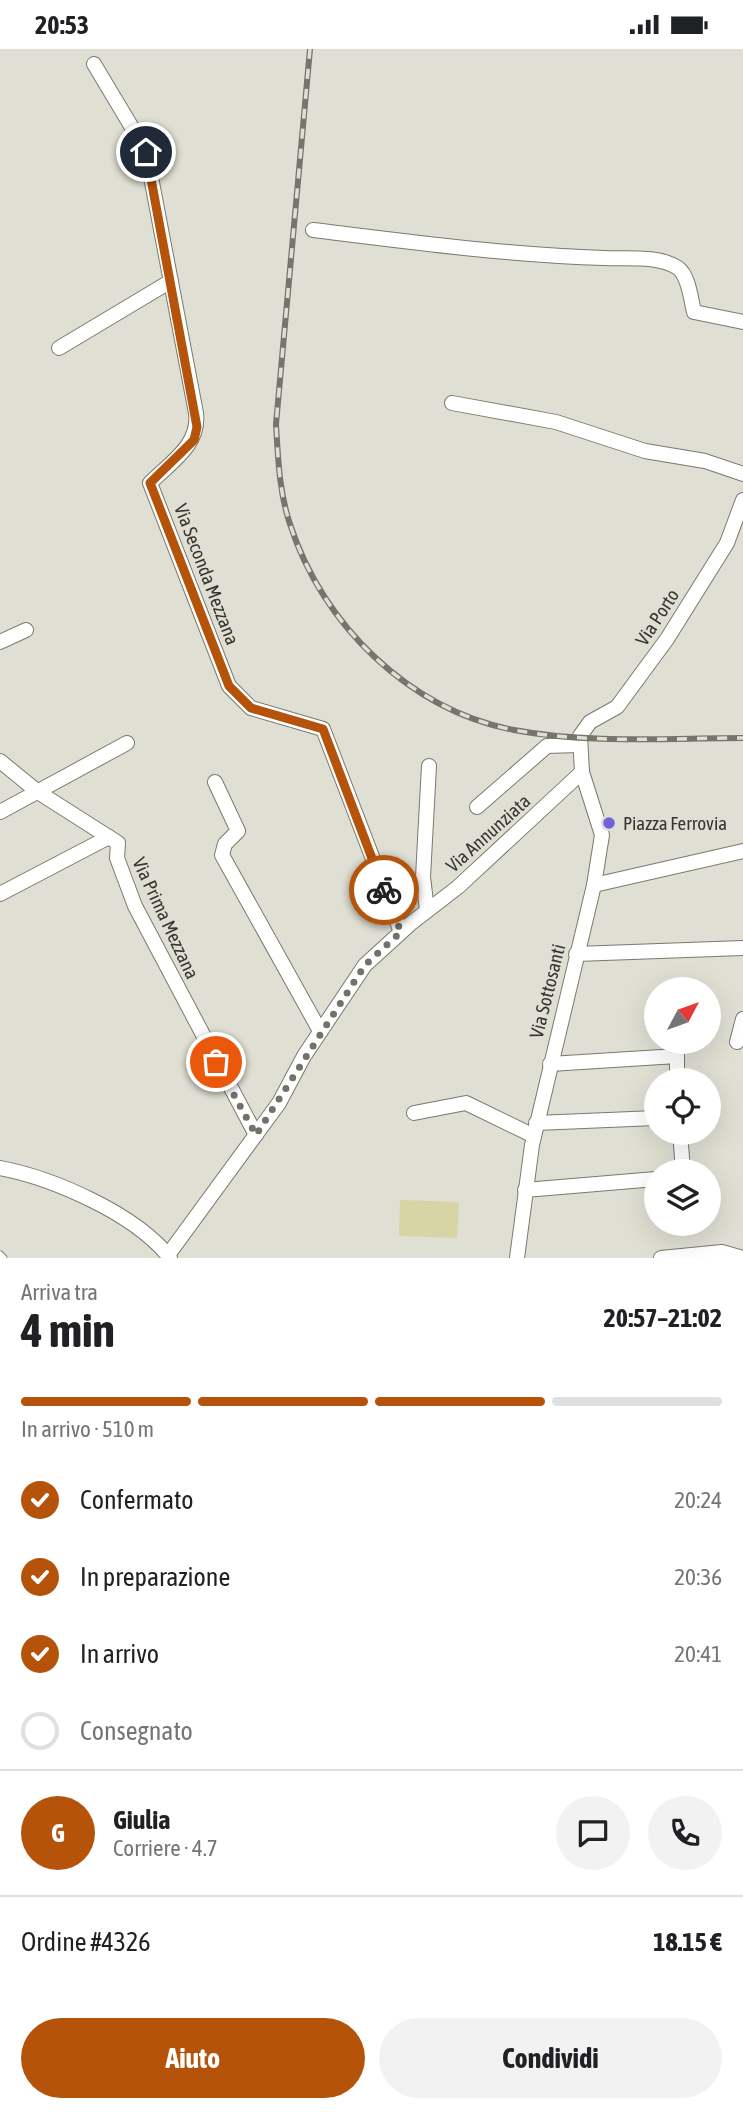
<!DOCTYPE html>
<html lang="it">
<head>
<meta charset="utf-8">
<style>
	body { margin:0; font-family:"Asap Condensed",sans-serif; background:#f2f2f2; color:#202124; height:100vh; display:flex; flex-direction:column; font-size:26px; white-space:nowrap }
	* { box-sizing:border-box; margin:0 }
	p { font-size:23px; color:#757577 }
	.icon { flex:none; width:38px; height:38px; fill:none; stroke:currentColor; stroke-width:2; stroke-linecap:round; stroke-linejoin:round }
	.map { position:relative; height:1209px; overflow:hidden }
	.details { display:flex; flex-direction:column; background:#fff; flex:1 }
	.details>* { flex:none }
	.needle { width:46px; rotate:49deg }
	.tools { position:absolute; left:644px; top:928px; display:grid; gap:14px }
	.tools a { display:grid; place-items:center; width:77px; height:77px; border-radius:50%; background:#fff; box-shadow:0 7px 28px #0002; font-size:35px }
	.pin { position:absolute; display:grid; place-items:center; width:60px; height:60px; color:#fff; margin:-30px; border:4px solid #fff; border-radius:50%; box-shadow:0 2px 7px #0007 }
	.courier { position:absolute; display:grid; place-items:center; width:70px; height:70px; margin:-35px; border:5px solid #b45309; border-radius:50%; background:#fff; color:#222; box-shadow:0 2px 9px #0007 }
	.head em { font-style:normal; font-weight:700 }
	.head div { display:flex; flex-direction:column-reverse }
	.head { display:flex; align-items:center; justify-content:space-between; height:119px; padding:0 21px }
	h1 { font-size:46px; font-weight:700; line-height:52px }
	.bar { display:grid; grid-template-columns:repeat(4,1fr); gap:10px 7px; align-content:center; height:84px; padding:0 21px }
	.bar i { height:9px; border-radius:5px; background:#e0e0e0 }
	.bar .selected { background:#b45309 }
	.bar p { grid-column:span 4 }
	.line { display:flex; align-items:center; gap:18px; padding:0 21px; border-top:2px solid #e0e0e0 }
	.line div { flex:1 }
	.round { display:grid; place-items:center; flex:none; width:74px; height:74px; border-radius:37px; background:#f2f2f2 }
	ol { padding:0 21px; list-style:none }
	li { display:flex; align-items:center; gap:21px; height:77px }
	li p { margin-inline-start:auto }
	li .icon { padding:7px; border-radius:50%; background:#b45309; color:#fff; stroke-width:4 }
	li:last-child { color:#757577 }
	li i { width:38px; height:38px; border:4px solid #e0e0e0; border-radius:50% }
	.cta { display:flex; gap:14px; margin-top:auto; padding:14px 21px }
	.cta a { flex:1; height:80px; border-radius:42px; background:#b45309; color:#fff; font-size:28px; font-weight:700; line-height:80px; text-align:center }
	.cta a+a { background:#f2f2f2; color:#202124 }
	.status { display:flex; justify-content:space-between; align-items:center; height:49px; padding:0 35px; background:#fff; direction:ltr }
	.status svg { height:19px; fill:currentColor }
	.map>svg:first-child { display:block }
	.green { fill:#d7d4a5 }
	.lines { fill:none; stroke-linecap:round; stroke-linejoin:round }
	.service-casing { stroke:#7a796e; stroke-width:9 }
	.minor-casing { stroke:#7a796e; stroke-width:16 }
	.service { stroke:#fff; stroke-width:7 }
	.minor { stroke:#fff; stroke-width:14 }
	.rail-casing { stroke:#75756d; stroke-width:6 }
	.rail { stroke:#e0dfd3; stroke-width:3.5; stroke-dasharray:10; stroke-linecap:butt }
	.done { stroke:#72716a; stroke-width:7; stroke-dasharray:0 12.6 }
	.route { stroke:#b45309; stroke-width:9 }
	.poi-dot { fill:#6f62dd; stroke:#e0dfd3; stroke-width:2.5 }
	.labels { text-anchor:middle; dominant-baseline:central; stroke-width:5; stroke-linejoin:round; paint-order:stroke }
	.street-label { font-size:19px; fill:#363631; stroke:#e0dfd3 }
	.poi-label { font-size:19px; fill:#363631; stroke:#e0dfd3; text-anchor:start }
</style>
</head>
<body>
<div class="status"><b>20:53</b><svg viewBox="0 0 49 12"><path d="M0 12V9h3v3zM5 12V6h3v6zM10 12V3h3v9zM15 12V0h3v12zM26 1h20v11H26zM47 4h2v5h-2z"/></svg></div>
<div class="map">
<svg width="743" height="1209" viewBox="0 0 743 1209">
	<rect width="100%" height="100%" fill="#e0dfd3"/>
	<!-- green -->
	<path class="green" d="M400 1151 459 1153 457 1189 399 1187Z"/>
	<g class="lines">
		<defs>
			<path id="service" d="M0 1206 3 1209"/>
			<g id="minor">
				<path d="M94 15 146 102 196 364C200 396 171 413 150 434L229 637 251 659 323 680 401 883"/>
				<path d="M313 181C410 193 507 206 604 209 626 210 659 206 678 219 689 227 691 251 694 263L743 273"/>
				<path d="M59 299 171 232"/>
				<path d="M452 354 556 373 645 402 705 412 743 425"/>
				<path d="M0 593 26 581"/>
				<path d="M0 712 38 743 118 794 117 809 135 857 256 1086"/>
				<path d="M215 733 238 782 225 795 222 806 320 982"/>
				<path d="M477 758 547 697 578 696"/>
				<path d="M0 763 127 694"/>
				<path d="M594 836 602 786 582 723 580 687 590 673 617 658 667 590 727 494 743 451"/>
				<path d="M0 845 109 788"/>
				<path d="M427 861 423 828 429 717"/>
				<path d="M576 905 743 899"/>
				<path d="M737 993 743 970"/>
				<path d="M550 1015 677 1007V1031"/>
				<path d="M414 1064 466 1054 534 1087"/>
				<path d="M536 1074 656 1069"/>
				<path d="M680 1083 683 1122"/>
				<path d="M0 1119C53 1129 136 1165 170 1209"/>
				<path d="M525 1141 656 1130"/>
				<path d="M168 1206 279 1054 304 1007 365 916 410 875 458 838 582 723"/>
				<path d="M517 1209 532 1096 594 836 743 802"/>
				<path d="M661 1209 722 1203 743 1209"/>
			</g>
		</defs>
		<!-- service casing -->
		<use href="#service" class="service-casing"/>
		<!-- minor casing -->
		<use href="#minor" class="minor-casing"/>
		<!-- service -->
		<use href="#service" class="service"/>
		<!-- minor -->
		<use href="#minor" class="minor"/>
		<defs>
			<path id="rail" d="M310 0 276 375C278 408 279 443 290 475 322 575 409 661 514 681 588 695 668 689 743 689"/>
		</defs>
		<!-- rail casing -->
		<use href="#rail" class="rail-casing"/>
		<!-- rail -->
		<use href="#rail" class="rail"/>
	</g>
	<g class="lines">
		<!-- done -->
		<path class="done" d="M216 1013 256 1086 365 916 401 883 384 841"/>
		<!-- route -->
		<path class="route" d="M146 103 197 378 194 391 150 434 229 637 251 659 323 680 384 841"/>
	</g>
	<!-- markers -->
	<circle class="poi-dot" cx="609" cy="774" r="7"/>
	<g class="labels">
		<!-- street labels -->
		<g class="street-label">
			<text transform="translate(207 525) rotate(69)">Via Seconda Mezzana</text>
			<text transform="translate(657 568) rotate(-57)">Via Porto</text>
			<text transform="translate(488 784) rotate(-42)">Via Annunziata</text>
			<text transform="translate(166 869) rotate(65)">Via Prima Mezzana</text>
			<text transform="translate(547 942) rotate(-76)">Via Sottosanti</text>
		</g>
		<!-- poi labels -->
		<g class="poi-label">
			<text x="623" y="774">Piazza Ferrovia</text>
		</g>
	</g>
</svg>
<div class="tools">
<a><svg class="needle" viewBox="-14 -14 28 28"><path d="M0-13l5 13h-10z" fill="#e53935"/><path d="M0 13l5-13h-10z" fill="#757577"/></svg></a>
<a><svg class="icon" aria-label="locate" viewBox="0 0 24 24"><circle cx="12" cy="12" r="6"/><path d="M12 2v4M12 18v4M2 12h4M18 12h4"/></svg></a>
<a><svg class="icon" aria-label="layers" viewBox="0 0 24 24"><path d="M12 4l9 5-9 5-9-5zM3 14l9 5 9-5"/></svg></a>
</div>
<div class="pin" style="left:216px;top:1013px;background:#ea580c"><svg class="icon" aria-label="bag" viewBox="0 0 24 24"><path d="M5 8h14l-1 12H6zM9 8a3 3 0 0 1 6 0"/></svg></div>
<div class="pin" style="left:146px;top:103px;background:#1f2937"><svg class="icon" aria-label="home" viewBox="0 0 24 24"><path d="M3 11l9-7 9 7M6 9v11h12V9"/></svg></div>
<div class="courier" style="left:384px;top:841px"><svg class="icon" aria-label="bike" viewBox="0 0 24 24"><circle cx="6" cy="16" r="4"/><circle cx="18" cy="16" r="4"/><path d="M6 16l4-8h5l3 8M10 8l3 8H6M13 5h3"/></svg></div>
</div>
<section class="details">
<div class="head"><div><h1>4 min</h1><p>Arriva tra</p></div><em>20:57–21:02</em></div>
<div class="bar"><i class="selected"></i><i class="selected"></i><i class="selected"></i><i></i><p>In arrivo · 510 m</p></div>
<ol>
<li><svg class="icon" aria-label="check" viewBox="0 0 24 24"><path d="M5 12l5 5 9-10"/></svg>Confermato<p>20:24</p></li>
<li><svg class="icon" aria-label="check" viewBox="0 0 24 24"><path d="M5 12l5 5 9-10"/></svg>In preparazione<p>20:36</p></li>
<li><svg class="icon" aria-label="check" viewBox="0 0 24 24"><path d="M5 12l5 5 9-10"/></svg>In arrivo<p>20:41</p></li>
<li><i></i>Consegnato</li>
</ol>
<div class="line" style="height:126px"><b class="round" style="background:#b45309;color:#fff">G</b><div><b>Giulia</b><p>Corriere · 4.7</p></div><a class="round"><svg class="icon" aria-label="chat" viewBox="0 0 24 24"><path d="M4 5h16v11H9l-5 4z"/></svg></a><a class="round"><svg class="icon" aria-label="phone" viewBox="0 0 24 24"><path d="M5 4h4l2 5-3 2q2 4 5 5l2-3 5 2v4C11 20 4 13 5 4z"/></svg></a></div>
<div class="line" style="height:91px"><div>Ordine #4326</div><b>18.15 €</b></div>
<div class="cta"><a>Aiuto</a><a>Condividi</a></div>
</section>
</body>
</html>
